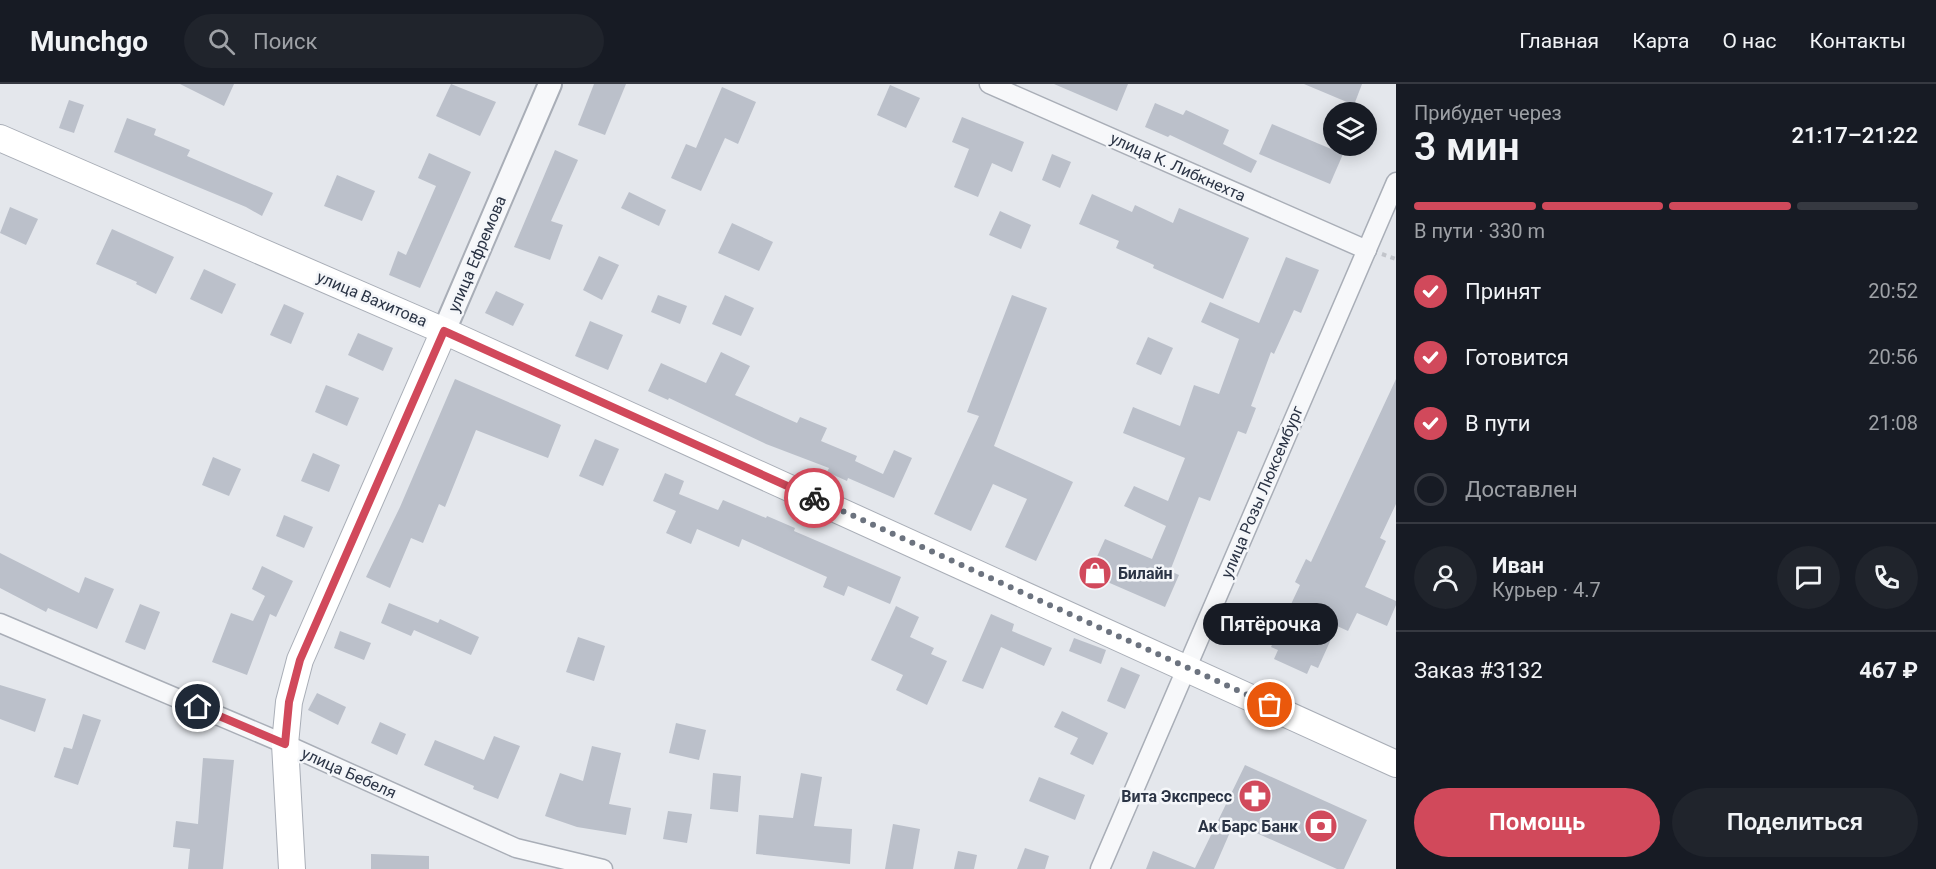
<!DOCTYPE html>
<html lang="ru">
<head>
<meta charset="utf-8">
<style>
	body { margin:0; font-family:Roboto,sans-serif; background:#20242c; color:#f1f3f6; height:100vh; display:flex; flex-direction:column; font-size:22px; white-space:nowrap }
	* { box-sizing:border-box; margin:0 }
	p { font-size:20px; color:#9ea1a6 }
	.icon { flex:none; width:33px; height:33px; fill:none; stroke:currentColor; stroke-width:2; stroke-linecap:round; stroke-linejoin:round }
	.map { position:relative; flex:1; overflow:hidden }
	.drawer { display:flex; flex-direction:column; background:#171b24; width:540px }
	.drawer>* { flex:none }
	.buttons { position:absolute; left:1323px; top:18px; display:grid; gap:12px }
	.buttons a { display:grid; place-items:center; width:54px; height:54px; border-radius:50%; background:#171b24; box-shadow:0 3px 15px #0003; font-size:30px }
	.pin { position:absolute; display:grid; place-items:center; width:51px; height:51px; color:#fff; margin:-26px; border:3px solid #fff; border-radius:50%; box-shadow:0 2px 6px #0007 }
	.courier { position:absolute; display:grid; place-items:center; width:60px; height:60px; margin:-30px; border:4px solid #d1495b; border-radius:50%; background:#fff; color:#222; box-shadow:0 2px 8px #0007 }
	.bubble { position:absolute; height:42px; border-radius:21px; background:#171b24; box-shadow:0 3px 15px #0003; font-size:20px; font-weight:600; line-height:42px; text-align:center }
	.headline em { font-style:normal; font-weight:600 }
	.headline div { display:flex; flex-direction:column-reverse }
	.headline { display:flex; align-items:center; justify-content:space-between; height:102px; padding:0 18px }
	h1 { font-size:39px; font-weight:600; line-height:45px }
	.bar { display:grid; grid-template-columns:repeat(4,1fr); gap:9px 6px; align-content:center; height:72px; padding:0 18px }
	.bar i { height:8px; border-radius:4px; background:#363941 }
	.bar .active { background:#d1495b }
	.bar p { grid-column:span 4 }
	.line { display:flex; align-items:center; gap:15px; padding:0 18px; border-top:2px solid #363941 }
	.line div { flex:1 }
	.round { display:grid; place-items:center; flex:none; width:63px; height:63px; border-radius:32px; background:#20242c }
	ol { padding:0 18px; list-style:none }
	li { display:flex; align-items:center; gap:18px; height:66px }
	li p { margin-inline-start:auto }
	li .icon { padding:6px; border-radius:50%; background:#d1495b; color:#fff; stroke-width:4 }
	li:last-child { color:#9ea1a6 }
	li i { width:33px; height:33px; border:3px solid #363941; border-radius:50% }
	.action { display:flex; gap:12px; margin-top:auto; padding:12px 18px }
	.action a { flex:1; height:69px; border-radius:36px; background:#d1495b; color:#fff; font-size:24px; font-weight:600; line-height:69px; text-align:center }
	.action a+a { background:#20242c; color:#f1f3f6 }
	header { display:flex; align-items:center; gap:36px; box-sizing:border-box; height:84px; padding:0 30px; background:#171b24; border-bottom:2px solid #363941 }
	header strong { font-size:28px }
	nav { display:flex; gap:33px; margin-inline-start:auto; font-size:21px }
	.search { width:420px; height:54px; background:#20242c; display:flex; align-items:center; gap:15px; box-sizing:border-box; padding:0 21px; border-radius:33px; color:#9ea1a6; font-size:22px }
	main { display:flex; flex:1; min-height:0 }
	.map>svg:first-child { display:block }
	.building { fill:#bbc0ca }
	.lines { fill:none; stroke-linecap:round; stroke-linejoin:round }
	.minor-casing { stroke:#a9aeb7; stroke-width:21 }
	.tertiary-casing { stroke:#a9aeb7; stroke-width:26 }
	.secondary-casing { stroke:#a9aeb7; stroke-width:28 }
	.path { stroke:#c2c5cb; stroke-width:4; stroke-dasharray:4.5 4.5; stroke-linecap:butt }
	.minor { stroke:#f7f8fa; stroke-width:18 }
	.tertiary { stroke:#f7f8fa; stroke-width:22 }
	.secondary { stroke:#fff; stroke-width:26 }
	.done { stroke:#6c737f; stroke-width:6; stroke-dasharray:0 10.8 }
	.route { stroke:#d1495b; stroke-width:8 }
	.labels { text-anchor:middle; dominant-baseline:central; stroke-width:5; stroke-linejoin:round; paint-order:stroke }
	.street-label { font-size:16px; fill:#2b3445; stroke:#f4f6f9 }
	.poi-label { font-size:16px; font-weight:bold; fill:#2b3445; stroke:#f4f6f9; text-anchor:end }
</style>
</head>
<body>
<header>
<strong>Munchgo</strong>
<div class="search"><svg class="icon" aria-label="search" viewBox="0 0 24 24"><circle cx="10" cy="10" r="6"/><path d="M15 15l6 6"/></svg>Поиск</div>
<nav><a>Главная</a><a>Карта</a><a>О нас</a><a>Контакты</a></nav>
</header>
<main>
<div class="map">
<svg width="1396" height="785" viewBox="0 0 1396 785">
	<rect width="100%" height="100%" fill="#e4e7ec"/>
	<!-- building -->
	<g class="building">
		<path d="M180 0H234L224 22Z"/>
		<path d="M451 0 496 18 480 52 436 32Z"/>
		<path d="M594 0H626L605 51 578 41Z"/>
		<path d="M1054 0H1128L1117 27Z"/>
		<path d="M1304 0H1362L1354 21Z"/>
		<path d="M890 1 920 14 906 44 877 31Z"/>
		<path d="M722 3 756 18 738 60 725 54 701 107 671 94 686 60 696 64Z"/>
		<path d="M69 16 84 21 74 49 59 44Z"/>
		<path d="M1155 19 1183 31 1186 26 1229 46 1223 60 1257 77 1251 89 1170 51 1168 53 1145 43Z"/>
		<path d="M962 33 1024 58 1012 88 992 79 978 113 954 103 969 65 952 58Z"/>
		<path d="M127 34 156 45 154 51 190 66 187 72 273 109 262 132 246 123 114 68Z"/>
		<path d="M1272 40 1343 70 1330 100 1259 70Z"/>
		<path d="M555 66 578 76 551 137 563 141 550 176 514 163Z"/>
		<path d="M429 69 471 88 420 204 389 191 398 167 406 171 436 102 418 94Z"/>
		<path d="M1052 70 1071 78 1060 104 1042 96Z"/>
		<path d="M337 91 375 107 362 137 324 122Z"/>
		<path d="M629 108 666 126 659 142 621 124Z"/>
		<path d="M1092 110 1132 128 1135 121 1173 139 1179 124 1249 154 1223 215 1153 184 1154 181 1116 164 1119 157 1079 140Z"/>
		<path d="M10 123 38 135 26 161 0 149Z"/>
		<path d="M1000 127 1031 141 1021 165 989 151Z"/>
		<path d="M732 139 773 158 759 187 718 169Z"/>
		<path d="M112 145 174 173 156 210 136 200 137 198 96 180Z"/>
		<path d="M599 172 619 181 602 216 583 206Z"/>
		<path d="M1286 173 1319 186 1301 229 1294 226 1274 270 1271 268 1251 322 1256 324 1246 350 1238 347 1210 417 1199 413 1170 487 1179 491 1165 523 1089 490 1105 455 1152 475 1166 442 1124 422 1134 402 1168 417 1185 374 1123 349 1133 323 1180 342 1194 301 1219 310 1239 255 1201 238 1210 218 1259 239Z"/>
		<path d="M204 185 236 200 222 230 190 215Z"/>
		<path d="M496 207 524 220 513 242 485 229Z"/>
		<path d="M658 211 687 222 680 240 651 228Z"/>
		<path d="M725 211 754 224 741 252 712 240Z"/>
		<path d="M1012 211 1047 224 994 362 1073 398 1036 477 1005 463 1027 415 993 400 971 447 934 430 979 332 967 328Z"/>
		<path d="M284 220 304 229 291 260 270 251Z"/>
		<path d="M590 237 623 251 608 286 575 272Z"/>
		<path d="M358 249 393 264 383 287 348 271Z"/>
		<path d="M1148 253 1173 264 1161 291 1136 280Z"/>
		<path d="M721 268 750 282 735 311 797 339 800 333 827 344 821 357 857 372 855 377 883 390 894 366 912 374 894 414 848 394 847 397 827 388 829 384 766 360 669 314 668 316 648 307 661 279 706 299Z"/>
		<path d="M455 295 561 341 548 374 476 346 445 423 439 420 423 459 411 454 390 504 366 493 400 423Z"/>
		<path d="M1396 295V420L1380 454 1386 457 1365 503 1396 517V521L1387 542 1357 529 1348 547 1337 542 1318 584 1311 581 1307 590 1274 575 1278 566 1271 563 1300 501 1295 498 1306 475 1311 478Z"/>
		<path d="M326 301 359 314 347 342 315 328Z"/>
		<path d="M595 355 619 365 603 402 579 392Z"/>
		<path d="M313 369 340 381 329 408 301 397Z"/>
		<path d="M213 373 241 385 229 412 202 401Z"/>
		<path d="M665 389 684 397 679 410 718 426 723 416 766 434 767 432 795 444 794 447 901 493 890 520 848 502 844 512 823 503 827 493 742 455 739 463 697 445 691 460 666 449 676 427 653 417Z"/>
		<path d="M284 431 313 443 304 464 276 452Z"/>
		<path d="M0 469 79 509 85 493 114 505 97 545 48 524 46 528 0 504Z"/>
		<path d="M262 482 293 497 276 533 270 530 247 591 212 578 231 529 253 537 265 512 252 505Z"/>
		<path d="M389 519 438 539 440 535 479 553 471 571 414 546 411 552 381 539Z"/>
		<path d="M140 520 160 528 145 566 125 558Z"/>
		<path d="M896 522 919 533 910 553 934 564 931 570 947 577 927 621 896 606 903 591 871 576Z"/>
		<path d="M991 530 1014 540 1012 547 1052 564 1044 582 1001 563 983 605 962 597Z"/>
		<path d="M340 547 371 559 364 576 334 564Z"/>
		<path d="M578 553 605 562 594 597 566 588Z"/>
		<path d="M1074 554 1106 566 1101 580 1069 567Z"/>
		<path d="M1121 583 1140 591 1125 625 1107 617Z"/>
		<path d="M0 601 46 615 35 648 0 635Z"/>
		<path d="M317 609 346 623 338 641 308 626Z"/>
		<path d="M1062 627 1108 649 1093 681 1070 670 1078 654 1054 643Z"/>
		<path d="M83 630 101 636 78 701 54 693 64 663 72 665Z"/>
		<path d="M380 638 406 650 397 671 371 659Z"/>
		<path d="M676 639 706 646 699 676 669 669Z"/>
		<path d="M494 652 520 662 498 715 473 705 474 702 424 681 435 656 484 676Z"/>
		<path d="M592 662 621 669 609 720 631 724 626 751 577 743 545 732 560 689 583 697Z"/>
		<path d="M203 674 234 676 223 785H188L190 765 173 763 176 737 198 740Z"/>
		<path d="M1245 681 1367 736 1344 785H1337L1234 739 1214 785H1146L1153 767 1195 784Z"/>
		<path d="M713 689 741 692 738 728 710 725Z"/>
		<path d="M801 689 822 693 814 742 852 745 850 780 756 770 759 731 793 734Z"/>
		<path d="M1039 693 1085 711 1075 736 1029 717Z"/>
		<path d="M668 727 692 730 687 759 663 755Z"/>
		<path d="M893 740 920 745 913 785H885Z"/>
		<path d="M1025 764 1049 772 1045 785H1017Z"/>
		<path d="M958 767 977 771 974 785H954Z"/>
		<path d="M371 770 429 772V785H371Z"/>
	</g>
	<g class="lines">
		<defs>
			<g id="minor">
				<path d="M989 0 1367 166"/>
				<path d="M0 539 285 660 516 764 603 785"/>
				<path d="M1100 785 1396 98"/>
			</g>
			<path id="tertiary" d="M444 247 550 0"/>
			<g id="secondary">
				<path d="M0 54 444 247 1396 680"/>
				<path d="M292 785 285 660 289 618 300 576 444 247"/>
			</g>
		</defs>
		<!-- minor casing -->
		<use href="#minor" class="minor-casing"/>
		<!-- tertiary casing -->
		<use href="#tertiary" class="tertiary-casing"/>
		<!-- secondary casing -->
		<use href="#secondary" class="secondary-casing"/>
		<!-- path -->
		<path class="path" d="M1382 170 1396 175"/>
		<!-- minor -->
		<use href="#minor" class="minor"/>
		<!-- tertiary -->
		<use href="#tertiary" class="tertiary"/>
		<!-- secondary -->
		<use href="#secondary" class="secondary"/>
	</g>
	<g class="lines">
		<!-- done -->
		<path class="done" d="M814 414 1270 621"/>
		<!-- route -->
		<path class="route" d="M198 623 285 660 289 618 300 576 444 247 814 414"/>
	</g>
	<!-- icons -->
	<defs>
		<symbol id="shop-disc" viewBox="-11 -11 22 22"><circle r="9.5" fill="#d1495b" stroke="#f4f6f9"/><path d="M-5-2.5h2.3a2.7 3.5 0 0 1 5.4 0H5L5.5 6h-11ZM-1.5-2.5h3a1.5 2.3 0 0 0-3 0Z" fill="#fff"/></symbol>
		<symbol id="pharmacy-disc" viewBox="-11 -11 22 22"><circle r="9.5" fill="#d1495b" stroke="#f4f6f9"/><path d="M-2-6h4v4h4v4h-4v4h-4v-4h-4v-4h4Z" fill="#fff"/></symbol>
		<symbol id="bank-disc" viewBox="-11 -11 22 22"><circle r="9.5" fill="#d1495b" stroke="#f4f6f9"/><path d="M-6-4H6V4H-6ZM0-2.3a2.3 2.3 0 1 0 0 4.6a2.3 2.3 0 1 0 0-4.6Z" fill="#fff"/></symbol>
	</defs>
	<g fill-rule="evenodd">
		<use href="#shop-disc" x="1076" y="470" width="38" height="38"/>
		<use href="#pharmacy-disc" x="1236" y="693" width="38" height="38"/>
		<use href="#bank-disc" x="1302" y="723" width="38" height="38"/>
	</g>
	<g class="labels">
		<!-- street labels -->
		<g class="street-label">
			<text transform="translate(1178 83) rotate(24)">улица К. Либкнехта</text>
			<text transform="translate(477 170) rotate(-67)">улица Ефремова</text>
			<text transform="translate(372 215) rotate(23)">улица Вахитова</text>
			<text transform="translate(1262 408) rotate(-67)">улица Розы Люксембург</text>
			<text transform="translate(349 689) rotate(24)">улица Бебеля</text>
		</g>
		<!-- poi labels -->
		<g class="poi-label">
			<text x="1118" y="489" text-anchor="start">Билайн</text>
			<text x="1232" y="712">Вита Экспресс</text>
			<text x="1298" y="742">Ак Барс Банк</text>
		</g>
	</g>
</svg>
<div class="buttons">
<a><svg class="icon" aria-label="layers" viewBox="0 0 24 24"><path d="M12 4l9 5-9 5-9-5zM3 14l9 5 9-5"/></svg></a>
</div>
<div class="pin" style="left:1270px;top:621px;background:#ea580c"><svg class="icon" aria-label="bag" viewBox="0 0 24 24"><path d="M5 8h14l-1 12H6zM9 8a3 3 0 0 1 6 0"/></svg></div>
<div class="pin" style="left:198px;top:623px;background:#1f2937"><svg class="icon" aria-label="home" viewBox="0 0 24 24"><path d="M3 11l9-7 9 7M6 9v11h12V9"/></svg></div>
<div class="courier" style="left:814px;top:414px"><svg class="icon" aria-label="bike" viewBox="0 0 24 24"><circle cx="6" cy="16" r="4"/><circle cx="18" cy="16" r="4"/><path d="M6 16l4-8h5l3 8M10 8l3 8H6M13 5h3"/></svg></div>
<div class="bubble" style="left:1203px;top:519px;width:135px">Пятёрочка</div>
</div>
<section class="drawer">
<div class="headline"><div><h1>3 мин</h1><p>Прибудет через</p></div><em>21:17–21:22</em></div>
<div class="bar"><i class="active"></i><i class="active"></i><i class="active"></i><i></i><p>В пути · 330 m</p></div>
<ol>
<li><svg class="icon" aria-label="check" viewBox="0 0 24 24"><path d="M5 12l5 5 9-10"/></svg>Принят<p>20:52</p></li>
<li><svg class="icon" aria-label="check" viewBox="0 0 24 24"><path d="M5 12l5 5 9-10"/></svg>Готовится<p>20:56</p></li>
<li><svg class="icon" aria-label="check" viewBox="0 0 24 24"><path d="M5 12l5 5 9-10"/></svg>В пути<p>21:08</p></li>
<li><i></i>Доставлен</li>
</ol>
<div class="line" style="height:108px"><a class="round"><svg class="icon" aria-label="person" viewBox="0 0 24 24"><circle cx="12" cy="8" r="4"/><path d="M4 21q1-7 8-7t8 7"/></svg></a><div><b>Иван</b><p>Курьер · 4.7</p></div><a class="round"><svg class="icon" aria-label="chat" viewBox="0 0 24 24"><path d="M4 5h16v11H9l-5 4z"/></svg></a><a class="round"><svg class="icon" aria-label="phone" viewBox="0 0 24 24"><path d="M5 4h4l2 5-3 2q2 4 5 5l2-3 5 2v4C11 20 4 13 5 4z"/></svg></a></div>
<div class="line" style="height:78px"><div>Заказ #3132</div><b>467 ₽</b></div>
<div class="action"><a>Помощь</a><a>Поделиться</a></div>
</section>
</main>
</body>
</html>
